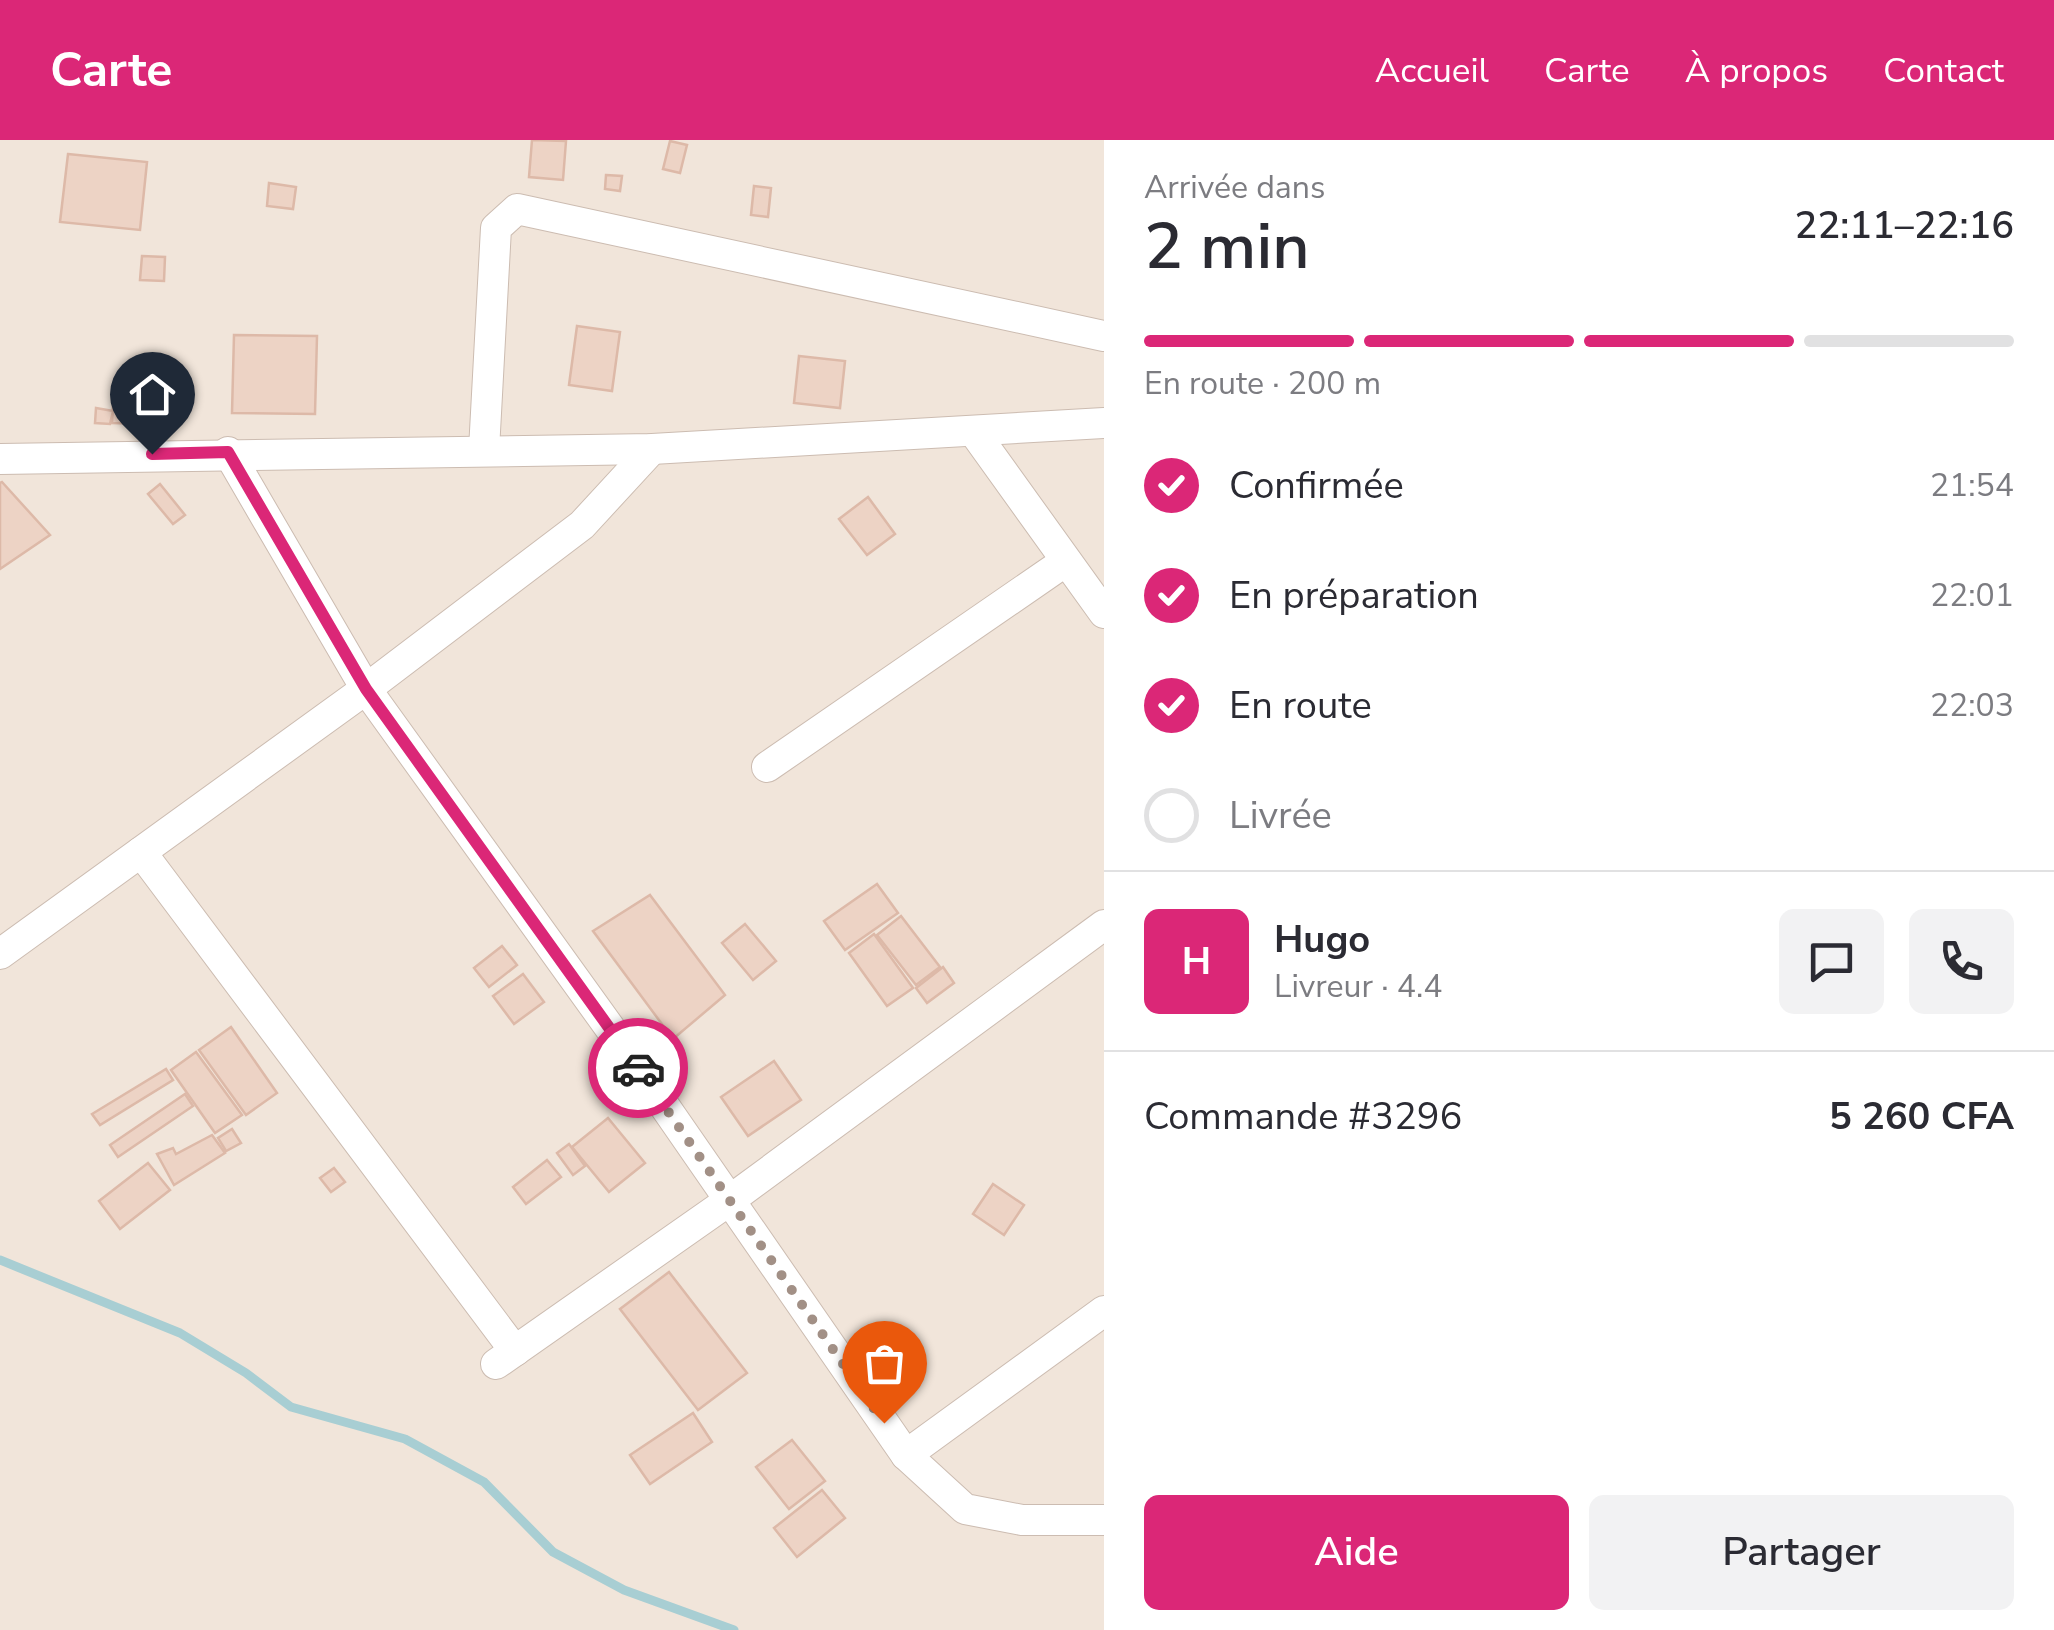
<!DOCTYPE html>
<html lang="fr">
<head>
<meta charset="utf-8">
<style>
	body { margin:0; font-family:"Nunito Sans",sans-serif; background:#f2f2f3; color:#2b2b33; height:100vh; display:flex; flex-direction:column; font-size:38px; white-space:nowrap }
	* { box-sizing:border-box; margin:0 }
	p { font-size:32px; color:#7c7c81 }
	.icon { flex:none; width:55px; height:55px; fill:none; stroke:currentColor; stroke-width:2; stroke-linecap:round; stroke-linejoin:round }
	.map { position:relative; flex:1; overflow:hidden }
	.details { display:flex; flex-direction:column; background:#fff; width:950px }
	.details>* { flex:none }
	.pin { position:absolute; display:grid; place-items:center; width:85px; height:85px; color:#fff; margin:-102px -42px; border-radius:50% 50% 50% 0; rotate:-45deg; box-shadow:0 0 10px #0007 }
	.pin .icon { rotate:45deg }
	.courier { position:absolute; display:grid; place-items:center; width:100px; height:100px; margin:-50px; border:8px solid #db2777; border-radius:50%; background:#fff; color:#222; box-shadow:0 2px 12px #0007 }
	.overview em { font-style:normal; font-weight:600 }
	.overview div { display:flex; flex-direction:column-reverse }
	.overview { display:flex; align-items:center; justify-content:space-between; height:170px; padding:0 40px }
	h1 { font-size:65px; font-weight:600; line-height:75px }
	.bar { display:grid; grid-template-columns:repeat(4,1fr); gap:15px 10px; align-content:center; height:120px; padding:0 40px }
	.bar i { height:12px; border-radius:8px; background:#e1e1e2 }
	.bar .selected { background:#db2777 }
	.bar p { grid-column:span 4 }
	.line { display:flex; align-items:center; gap:25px; padding:0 40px; border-top:2px solid #e1e1e2 }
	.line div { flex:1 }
	.round { display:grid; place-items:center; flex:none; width:105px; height:105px; border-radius:15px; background:#f2f2f3 }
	ol { padding:0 40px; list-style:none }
	li { display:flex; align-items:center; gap:30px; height:110px }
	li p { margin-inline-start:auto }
	li .icon { padding:10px; border-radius:50%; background:#db2777; color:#fff; stroke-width:4 }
	li:last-child { color:#7c7c81 }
	li i { width:55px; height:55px; border:5px solid #e1e1e2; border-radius:50% }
	.cta { display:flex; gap:20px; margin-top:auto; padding:20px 40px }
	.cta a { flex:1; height:115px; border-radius:15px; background:#db2777; color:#fff; font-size:40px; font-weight:600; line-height:115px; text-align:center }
	.cta a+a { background:#f2f2f3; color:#2b2b33 }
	header { display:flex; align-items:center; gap:60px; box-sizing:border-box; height:140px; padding:0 50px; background:#db2777; color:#fff }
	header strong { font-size:48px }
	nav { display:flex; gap:55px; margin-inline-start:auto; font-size:35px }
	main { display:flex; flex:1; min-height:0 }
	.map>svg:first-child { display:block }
	.residential { fill:#f1e5da }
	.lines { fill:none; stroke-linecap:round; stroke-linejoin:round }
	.stream { stroke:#a8ced3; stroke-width:9 }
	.building { fill:#edd3c5; stroke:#ddb9a8; stroke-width:2.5 }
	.minor-casing { stroke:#ccbcb1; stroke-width:32 }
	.minor { stroke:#fff; stroke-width:30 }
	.done { stroke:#a29086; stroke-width:10; stroke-dasharray:0 18 }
	.route { stroke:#db2777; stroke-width:12 }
</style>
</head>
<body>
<header>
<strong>Carte</strong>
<nav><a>Accueil</a><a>Carte</a><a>À propos</a><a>Contact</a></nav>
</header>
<main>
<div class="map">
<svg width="1104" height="1490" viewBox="0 0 1104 1490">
	<rect width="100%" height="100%" fill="#faf3eb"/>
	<!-- residential -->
	<rect class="residential" x="0" y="0" width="1104" height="1490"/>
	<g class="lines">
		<!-- stream -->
		<path class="stream" d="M0 1120 180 1193 246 1233 291 1267 405 1299 484 1342 553 1412 624 1450 734 1490"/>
	</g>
	<!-- building -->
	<g class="building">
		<path d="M532 0 566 1 563 40 529 37Z"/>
		<path d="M670 1 687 5 680 33 663 29Z"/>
		<path d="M68 14 147 22 140 90 60 82Z"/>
		<path d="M606 35 622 36 620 51 605 49Z"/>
		<path d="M269 43 296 47 293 69 267 66Z"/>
		<path d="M754 46 771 48 768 77 751 75Z"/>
		<path d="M142 116 165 117 164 141 140 140Z"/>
		<path d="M577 186 620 192 612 251 569 245Z"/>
		<path d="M234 195 317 196 315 274 232 273Z"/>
		<path d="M799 216 845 221 840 268 794 263Z"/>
		<path d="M113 264 147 266 146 284 112 283Z"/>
		<path d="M96 268 113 271 110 284 95 283Z"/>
		<path d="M2 342 50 395 0 429V343Z"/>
		<path d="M160 344 185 375 173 384 148 354Z"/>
		<path d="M868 357 895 394 867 415 839 379Z"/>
		<path d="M877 744 898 773 845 810 824 781Z"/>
		<path d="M650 755 725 855 673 899 593 791Z"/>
		<path d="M901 776 940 827 916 845 877 795Z"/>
		<path d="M745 784 776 821 753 840 722 803Z"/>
		<path d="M874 794 913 848 887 866 849 813Z"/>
		<path d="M502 806 517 825 489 847 474 828Z"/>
		<path d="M943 827 954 843 927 863 916 848Z"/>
		<path d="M523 834 544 862 514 884 493 856Z"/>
		<path d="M231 887 277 953 246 975 199 910Z"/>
		<path d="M196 912 242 975 215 993 171 930Z"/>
		<path d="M774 921 801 960 748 996 721 957Z"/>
		<path d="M166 929 173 940 100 985 92 974Z"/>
		<path d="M185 954 193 966 118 1017 110 1005Z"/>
		<path d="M608 978 645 1023 609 1052 572 1007Z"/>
		<path d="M232 989 241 1003 226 1011 218 998Z"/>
		<path d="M212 995 225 1013 174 1045 157 1014 173 1008 176 1014Z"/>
		<path d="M569 1004 585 1026 573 1035 557 1013Z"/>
		<path d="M547 1020 561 1037 526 1064 513 1047Z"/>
		<path d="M148 1023 170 1050 120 1089 99 1061Z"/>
		<path d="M334 1028 345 1042 331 1052 320 1038Z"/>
		<path d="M993 1044 1024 1065 1004 1095 973 1074Z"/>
		<path d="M669 1132 747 1233 698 1270 620 1169Z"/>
		<path d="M693 1273 712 1302 650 1344 630 1315Z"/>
		<path d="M792 1300 825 1341 789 1369 756 1327Z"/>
		<path d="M822 1350 845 1378 797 1417 774 1388Z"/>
	</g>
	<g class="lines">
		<defs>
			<g id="minor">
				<path d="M974 292 1104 473"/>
				<path d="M484 310 496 88 517 69 1104 196"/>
				<path d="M228 312 366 549 625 909 906 1315 965 1369 1022 1380H1104"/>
				<path d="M0 319 652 309 1104 283"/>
				<path d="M767 627 1066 421"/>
				<path d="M141 712 515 1211"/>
				<path d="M0 814 366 549 582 385 652 309"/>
				<path d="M496 1224 730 1060 1104 785"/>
				<path d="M906 1315 1104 1171"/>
			</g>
		</defs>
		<!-- minor casing -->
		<use href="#minor" class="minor-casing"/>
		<!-- minor -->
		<use href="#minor" class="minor"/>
	</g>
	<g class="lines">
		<!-- done -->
		<path class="done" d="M638 928 884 1283"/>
		<!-- route -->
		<path class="route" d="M152 314 228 312 366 549 638 928"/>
	</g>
</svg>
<div class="pin" style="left:884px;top:1283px;background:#ea580c"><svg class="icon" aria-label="bag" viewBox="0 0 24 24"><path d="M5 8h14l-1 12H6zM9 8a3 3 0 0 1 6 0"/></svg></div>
<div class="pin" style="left:152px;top:314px;background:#1f2937"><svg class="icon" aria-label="home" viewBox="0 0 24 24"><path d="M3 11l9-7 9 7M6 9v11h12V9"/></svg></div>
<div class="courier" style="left:638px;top:928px"><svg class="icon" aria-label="car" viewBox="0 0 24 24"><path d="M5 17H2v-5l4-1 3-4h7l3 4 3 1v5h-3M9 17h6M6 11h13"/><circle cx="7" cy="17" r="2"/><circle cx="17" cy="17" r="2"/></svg></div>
</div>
<section class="details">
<div class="overview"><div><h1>2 min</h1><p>Arrivée dans</p></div><em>22:11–22:16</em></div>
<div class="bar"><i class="selected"></i><i class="selected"></i><i class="selected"></i><i></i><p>En route · 200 m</p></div>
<ol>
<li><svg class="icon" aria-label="check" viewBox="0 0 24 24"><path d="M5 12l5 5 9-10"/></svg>Confirmée<p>21:54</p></li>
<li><svg class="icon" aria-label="check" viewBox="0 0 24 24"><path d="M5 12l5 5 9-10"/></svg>En préparation<p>22:01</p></li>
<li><svg class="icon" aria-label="check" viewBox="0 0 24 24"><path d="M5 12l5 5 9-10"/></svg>En route<p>22:03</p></li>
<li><i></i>Livrée</li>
</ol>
<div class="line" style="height:180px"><b class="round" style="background:#db2777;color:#fff">H</b><div><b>Hugo</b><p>Livreur · 4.4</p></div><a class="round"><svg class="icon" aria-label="chat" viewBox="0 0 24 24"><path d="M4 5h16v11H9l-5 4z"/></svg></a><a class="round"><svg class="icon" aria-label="phone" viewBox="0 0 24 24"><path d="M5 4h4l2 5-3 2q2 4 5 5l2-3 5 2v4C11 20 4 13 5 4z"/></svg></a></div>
<div class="line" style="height:130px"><div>Commande #3296</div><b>5 260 CFA</b></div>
<div class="cta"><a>Aide</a><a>Partager</a></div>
</section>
</main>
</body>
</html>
